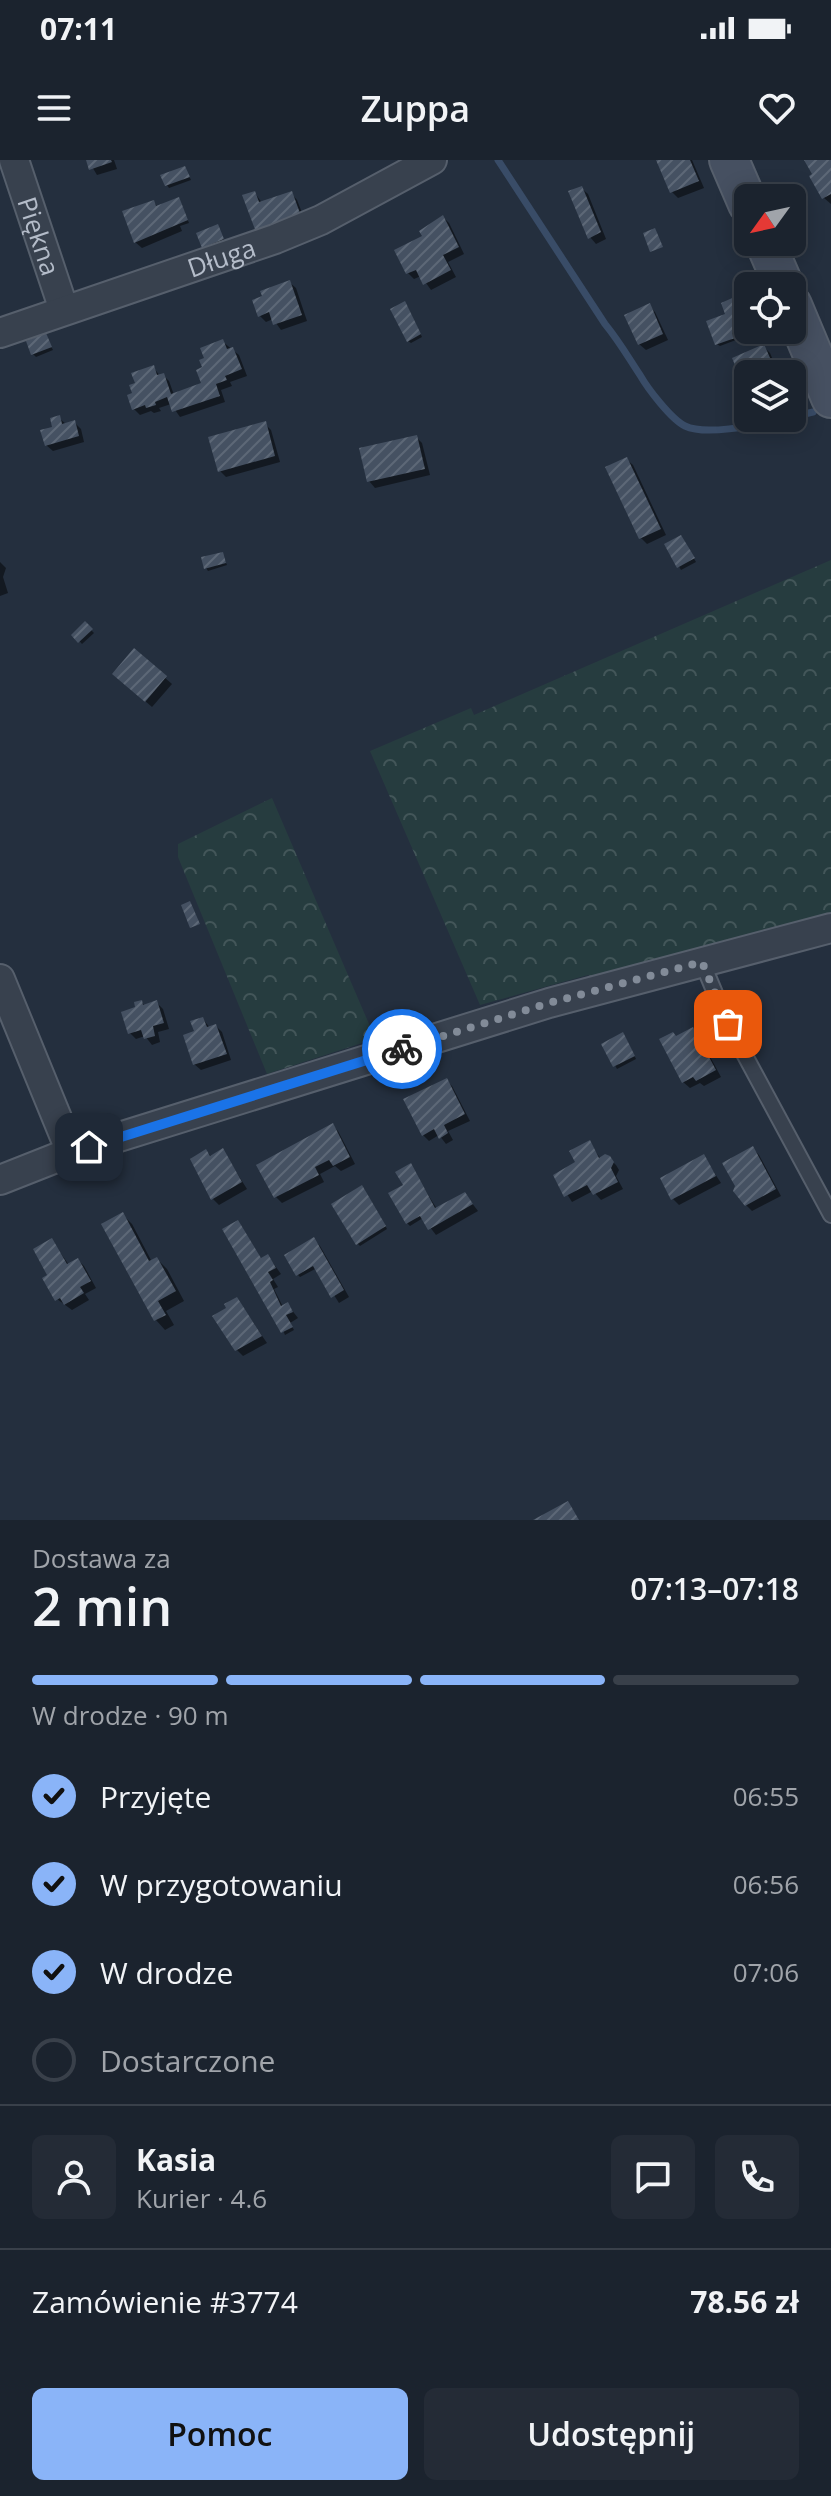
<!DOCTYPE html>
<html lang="pl">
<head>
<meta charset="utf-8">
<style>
	body { margin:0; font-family:"Open Sans",sans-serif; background:#242b36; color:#f1f3f6; height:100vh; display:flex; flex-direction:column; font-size:30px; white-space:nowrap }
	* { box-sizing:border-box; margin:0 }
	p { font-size:26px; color:#a0a4aa }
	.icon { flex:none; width:44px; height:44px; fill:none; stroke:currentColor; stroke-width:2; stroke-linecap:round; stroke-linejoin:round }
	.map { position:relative; height:1360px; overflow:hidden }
	.drawer { display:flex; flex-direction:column; background:#1b232e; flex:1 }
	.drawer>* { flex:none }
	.needle { width:52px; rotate:237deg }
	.fabs { position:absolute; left:734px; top:24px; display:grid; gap:16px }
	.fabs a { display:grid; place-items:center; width:72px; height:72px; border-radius:12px; background:#1b232e; box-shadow:0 4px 20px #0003,0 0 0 2px #39404a; font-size:40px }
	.pin { position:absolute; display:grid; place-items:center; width:68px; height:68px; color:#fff; margin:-34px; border-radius:16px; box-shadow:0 4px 12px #0006 }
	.courier { position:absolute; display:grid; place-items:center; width:80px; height:80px; margin:-40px; border:6px solid #1a73e8; border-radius:50%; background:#fff; color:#222; box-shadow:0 2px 10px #0007 }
	.overview em { font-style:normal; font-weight:600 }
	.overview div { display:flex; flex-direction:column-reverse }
	.overview { display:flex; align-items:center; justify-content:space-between; height:136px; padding:0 32px }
	h1 { font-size:52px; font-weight:600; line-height:60px }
	.bar { display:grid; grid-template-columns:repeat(4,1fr); gap:12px 8px; align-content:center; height:96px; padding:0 32px }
	.bar i { height:10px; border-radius:6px; background:#39404a }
	.bar .on { background:#8ab4f8 }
	.bar p { grid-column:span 4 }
	.line { display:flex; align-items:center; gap:20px; padding:0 32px; border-top:2px solid #39404a }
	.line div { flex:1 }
	.round { display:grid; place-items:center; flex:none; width:84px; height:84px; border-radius:12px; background:#242b36 }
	ol { padding:0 32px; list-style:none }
	li { display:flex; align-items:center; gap:24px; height:88px }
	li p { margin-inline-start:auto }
	li .icon { padding:8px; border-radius:50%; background:#8ab4f8; color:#111; stroke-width:4 }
	li:last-child { color:#a0a4aa }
	li i { width:44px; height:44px; border:4px solid #39404a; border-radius:50% }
	.cta { display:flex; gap:16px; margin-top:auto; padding:16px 32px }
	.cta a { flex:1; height:92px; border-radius:12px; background:#8ab4f8; color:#111; font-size:32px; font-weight:600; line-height:92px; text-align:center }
	.cta a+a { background:#242b36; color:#f1f3f6 }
	.status { display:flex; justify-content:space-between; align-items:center; height:56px; padding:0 40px; background:#1b232e; direction:ltr }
	.status svg { height:22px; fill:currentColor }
	header { display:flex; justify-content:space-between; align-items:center; height:104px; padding:0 32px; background:#1b232e; font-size:36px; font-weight:600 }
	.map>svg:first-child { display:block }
	.forest { fill:url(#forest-crowns) }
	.shadow { fill:#0007 }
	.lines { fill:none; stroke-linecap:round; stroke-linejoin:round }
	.stream { stroke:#394c67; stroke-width:7 }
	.building { fill:url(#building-hatch) }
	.lane-casing { stroke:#565f6c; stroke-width:18 }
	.street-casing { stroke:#565f6c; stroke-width:32 }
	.secondary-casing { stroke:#565f6c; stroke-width:42 }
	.lane { stroke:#38414e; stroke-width:14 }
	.street { stroke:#38414e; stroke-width:28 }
	.secondary { stroke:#465061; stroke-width:38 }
	.done { stroke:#828b98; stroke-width:8; stroke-dasharray:0 14.4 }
	.route { stroke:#1a73e8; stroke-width:10 }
	.labels { text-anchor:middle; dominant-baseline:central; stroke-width:6; stroke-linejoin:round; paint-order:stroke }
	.street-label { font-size:26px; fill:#b4bcc9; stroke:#1d2633 }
</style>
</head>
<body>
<div class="status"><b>07:11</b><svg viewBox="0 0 49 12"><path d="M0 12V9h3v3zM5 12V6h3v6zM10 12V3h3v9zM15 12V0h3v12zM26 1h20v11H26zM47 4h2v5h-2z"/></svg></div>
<header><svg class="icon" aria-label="menu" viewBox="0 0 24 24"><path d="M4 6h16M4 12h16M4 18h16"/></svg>Zuppa<svg class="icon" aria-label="heart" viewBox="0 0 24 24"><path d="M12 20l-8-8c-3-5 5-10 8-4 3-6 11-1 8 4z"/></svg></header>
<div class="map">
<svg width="831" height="1360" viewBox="0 0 831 1360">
	<defs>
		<pattern id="forest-crowns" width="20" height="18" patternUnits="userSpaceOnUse" patternTransform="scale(2)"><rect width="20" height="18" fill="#263c3f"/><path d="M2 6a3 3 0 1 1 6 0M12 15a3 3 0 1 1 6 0" fill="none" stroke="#435659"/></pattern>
		<pattern id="building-hatch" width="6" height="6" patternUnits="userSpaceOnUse" patternTransform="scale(2)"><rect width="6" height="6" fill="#455162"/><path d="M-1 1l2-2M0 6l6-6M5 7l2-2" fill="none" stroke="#5d6877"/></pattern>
	</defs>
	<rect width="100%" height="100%" fill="#242f3e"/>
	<!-- forest -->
	<g class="forest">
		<path d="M831 400V753L597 818 588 815 480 845 370 591 471 548 474 555Z"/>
		<path d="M272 638 372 871 362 883 267 914 178 697V684Z"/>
	</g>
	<!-- shadow -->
	<g class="shadow">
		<path d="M88 0H114L117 9 97 15Z"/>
		<path d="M658 0H692L704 28 678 38 672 32Z"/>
		<path d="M806 0H831V44L824 38 812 17 815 15Z"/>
		<path d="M185 8 191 20 169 28 167 25Z"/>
		<path d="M581 28 588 34 606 79 596 84 590 77Z"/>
		<path d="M255 33 262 43 291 33 297 40 306 63 258 71Z"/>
		<path d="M179 39 189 63 180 66 182 71 142 88 135 82 153 42 158 47Z"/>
		<path d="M443 57 449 63 464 94 448 102 456 117 431 130 421 116 414 119 408 113 425 76Z"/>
		<path d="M218 66 225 82 206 89 204 87Z"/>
		<path d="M289 122 296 128 307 161 281 170 273 159 266 162 260 156Z"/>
		<path d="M748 133V170H760L740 178 731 169 736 180 720 186 717 184 728 155Z"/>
		<path d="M407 146 422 177 411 183 408 181Z"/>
		<path d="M649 146 655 152 668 180 646 190 639 184Z"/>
		<path d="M45 175 53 190 36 197 33 194Z"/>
		<path d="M223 182 239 195 247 216 230 222 232 226 221 230 225 242 180 257 171 244 159 248 161 251 154 253 151 251 140 255 134 249 135 234 153 207 160 216 163 215 169 221 174 235 204 224 205 208Z"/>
		<path d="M764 187 770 193 779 214H748V229L735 199Z"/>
		<path d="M59 258 67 265 74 262 81 269 84 282 53 291 46 285Z"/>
		<path d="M265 264 271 270 280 302 226 317 219 310Z"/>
		<path d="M416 277 422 283 430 315 375 328 369 321Z"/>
		<path d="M626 299 633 305 666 375 647 384 641 378Z"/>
		<path d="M683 380 696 402 681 410 667 385Z"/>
		<path d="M222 394 227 405 208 411 206 408Z"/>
		<path d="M0 402 6 408 3 417 8 433 0 436Z"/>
		<path d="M85 464 94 473 82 484 74 475Z"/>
		<path d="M134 491 172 524 152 547 121 520Z"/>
		<path d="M141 842 145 846 157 843 163 849 169 869 158 872 160 882 152 885 145 876 136 879 130 873Z"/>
		<path d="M203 859 210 868 216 866 222 872 231 900 201 910 194 904 196 872Z"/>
		<path d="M693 870 699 876 721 917 704 926 700 923 690 928 683 922 677 878Z"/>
		<path d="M625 877 636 899 617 909 604 885Z"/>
		<path d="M446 920 452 926 470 961 448 971 453 980 446 984 439 975 429 981 423 975Z"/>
		<path d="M332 965 338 971 355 1004 341 1011 335 1006 320 1014 324 1022 282 1043 276 1037Z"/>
		<path d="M589 983 601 999 609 998 616 1005 619 1010 616 1016 623 1029 601 1040 593 1031 572 1042 555 1015 578 1003Z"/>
		<path d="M753 989 759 995 781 1036 752 1051 741 1040Z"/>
		<path d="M206 991 212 997 223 991 247 1029 219 1045 213 1039Z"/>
		<path d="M704 997 721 1023 679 1045 673 1039Z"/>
		<path d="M410 1006 437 1049 465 1034 478 1051 436 1075 423 1058 410 1066 407 1063 405 1026Z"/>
		<path d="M364 1030 387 1069 360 1086 357 1083Z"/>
		<path d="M122 1054 132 1064 152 1102 157 1099 167 1109 184 1141 166 1151 174 1165 165 1170 156 1160Z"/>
		<path d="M238 1062 262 1100 268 1096 281 1114 273 1119 278 1127 274 1129 283 1147 287 1144 298 1158 290 1163 294 1170 285 1175Z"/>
		<path d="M314 1080 320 1086 349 1137 339 1143 317 1108 300 1117 298 1115Z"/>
		<path d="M52 1081 69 1105 78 1100 84 1106 96 1128 85 1134 89 1140 72 1150 57 1139 50 1116Z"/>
		<path d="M237 1139 267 1183 243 1196 237 1190 228 1149Z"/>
	</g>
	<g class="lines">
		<!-- stream -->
		<g class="stream">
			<path d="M498 0 605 164C619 181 628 197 640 215 648 229 671 259 685 266 708 277 764 263 789 258"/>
			<path d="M792 257 813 252"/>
		</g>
	</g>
	<!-- building -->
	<g class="building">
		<path d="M86 0H111L112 2 89 10Z"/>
		<path d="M656 0H690L699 21 670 33Z"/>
		<path d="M804 0H831V34L822 39 809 16 812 14Z"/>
		<path d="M185 6 190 17 165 26 160 15Z"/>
		<path d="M582 26 601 72 588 79 568 31Z"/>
		<path d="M255 31 259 42 292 31 301 56 256 72 242 35Z"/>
		<path d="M179 37 188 60 134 83 122 51 154 40 156 46Z"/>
		<path d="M443 55 459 87 443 95 451 110 423 125 416 110 406 114 394 90 422 76 419 71Z"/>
		<path d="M218 64 224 79 202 88 196 73Z"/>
		<path d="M655 68 663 87 650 92 643 73Z"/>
		<path d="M290 120 302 155 273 165 269 152 258 157 252 140 262 136 260 131Z"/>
		<path d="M748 131V167L732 173 735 178 715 185 706 161 725 154 721 143Z"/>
		<path d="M405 141 421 174 407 182 390 149Z"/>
		<path d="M650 143 663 174 638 185 624 155Z"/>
		<path d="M46 173 52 187 31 195 26 181Z"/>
		<path d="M223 179 227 189 233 187 242 209 225 216 227 220 216 224 220 236 172 252 167 237 155 242 156 245 146 248 145 245 132 250 127 235 132 233 129 225 135 223 131 213 154 205 157 215 164 213 171 234 201 223 196 210 202 207 199 200 204 198 200 188Z"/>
		<path d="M764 184 777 214H748V227L745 229 732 198Z"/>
		<path d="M60 255 62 264 75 260 79 276 45 286 40 270 52 267 50 258Z"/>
		<path d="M266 261 275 296 218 312 208 277Z"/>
		<path d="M417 275 425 309 367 322 359 288Z"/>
		<path d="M627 297 661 369 639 379 605 307Z"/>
		<path d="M681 375 695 398 677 408 664 384Z"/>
		<path d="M223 392 226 403 204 409 201 397Z"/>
		<path d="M85 461 93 469 78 483 71 475Z"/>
		<path d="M134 488 167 516 145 542 112 514Z"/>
		<path d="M190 741 200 764 190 768 181 745Z"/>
		<path d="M142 840 143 845 157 840 164 863 153 866 155 876 144 879 141 870 128 874 121 852 135 847 134 842Z"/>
		<path d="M203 857 207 867 216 864 227 894 193 905 183 875 194 871 190 861Z"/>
		<path d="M693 867 716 910 696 921 693 917 682 923 659 879 673 872 676 876Z"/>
		<path d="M623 872 635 896 613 907 601 884Z"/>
		<path d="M447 918 465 954 444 965 448 973 439 979 434 969 422 976 403 939Z"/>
		<path d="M333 963 350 997 333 1006 329 1000 315 1007 319 1015 274 1038 256 1005Z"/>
		<path d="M590 980 599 998 605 994 610 996 614 1002 611 1008 618 1022 593 1035 587 1025 564 1037 553 1015 575 1002 569 991Z"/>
		<path d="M753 986 776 1029 745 1046 733 1031 735 1026 722 1003Z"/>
		<path d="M223 988 242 1022 211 1040 190 999 206 989 210 996Z"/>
		<path d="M704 994 716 1016 671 1040 660 1018Z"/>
		<path d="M411 1003 435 1048 465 1032 473 1044 428 1070 420 1056 406 1064 388 1033 403 1025 395 1012Z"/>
		<path d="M362 1025 386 1066 356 1085 331 1044Z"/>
		<path d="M123 1052 149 1101 157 1097 176 1131 158 1141 166 1155 154 1161 101 1064Z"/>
		<path d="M238 1060 261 1098 268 1094 276 1108 268 1112 273 1120 270 1122 281 1146 288 1142 293 1152 286 1155 293 1167 281 1173 222 1069Z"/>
		<path d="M314 1077 344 1130 331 1138 313 1106 296 1116 284 1095Z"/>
		<path d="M52 1078 67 1104 78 1098 91 1121 80 1127 84 1133 64 1145 60 1138 55 1141 42 1118 47 1115 33 1089Z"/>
		<path d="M237 1137 262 1176 235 1191 212 1156 226 1148 224 1144Z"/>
		<path d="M568 1341 579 1360H533Z"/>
	</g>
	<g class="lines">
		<defs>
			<path id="lane" d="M702 802 728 864 831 1055"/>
			<g id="street">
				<path id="s1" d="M14 0 64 150"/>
				<path id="s2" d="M0 173 275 79 321 60 432 0"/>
				<path d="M0 819 71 992"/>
				<path d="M0 1020 71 992 549 843 831 768"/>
			</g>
			<g id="secondary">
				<path d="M729 0 748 44"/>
				<path d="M765 82 784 126"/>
				<path d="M792 145 831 238"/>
			</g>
		</defs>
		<!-- lane casing -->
		<use href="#lane" class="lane-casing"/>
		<!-- street casing -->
		<use href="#street" class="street-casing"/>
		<!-- secondary casing -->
		<use href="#secondary" class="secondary-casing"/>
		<!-- lane -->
		<use href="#lane" class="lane"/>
		<!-- street -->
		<use href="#street" class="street"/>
		<!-- secondary -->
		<use href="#secondary" class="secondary"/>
	</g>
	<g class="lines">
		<!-- done -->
		<path class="done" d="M402 889 549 843 702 802 728 864"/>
		<!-- route -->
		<path class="route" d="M89 987 402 889"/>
	</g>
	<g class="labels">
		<!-- street labels -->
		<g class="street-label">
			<text stroke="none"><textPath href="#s1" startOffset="80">Piękna</textPath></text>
			<text stroke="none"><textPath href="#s2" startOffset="234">Długa</textPath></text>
		</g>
	</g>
</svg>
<div class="fabs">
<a><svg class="needle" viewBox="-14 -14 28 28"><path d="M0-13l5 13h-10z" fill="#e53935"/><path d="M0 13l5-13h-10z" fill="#a0a4aa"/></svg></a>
<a><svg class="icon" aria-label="locate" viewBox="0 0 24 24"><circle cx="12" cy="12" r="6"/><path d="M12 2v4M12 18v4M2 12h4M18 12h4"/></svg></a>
<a><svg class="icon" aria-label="layers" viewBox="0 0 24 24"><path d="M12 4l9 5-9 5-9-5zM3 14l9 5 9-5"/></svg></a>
</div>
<div class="pin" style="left:728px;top:864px;background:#ea580c"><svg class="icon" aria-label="bag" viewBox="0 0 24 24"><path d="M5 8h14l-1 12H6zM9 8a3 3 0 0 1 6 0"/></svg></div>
<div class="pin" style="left:89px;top:987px;background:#1f2937"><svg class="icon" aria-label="home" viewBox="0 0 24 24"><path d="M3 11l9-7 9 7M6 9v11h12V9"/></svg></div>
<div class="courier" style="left:402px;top:889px"><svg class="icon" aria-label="bike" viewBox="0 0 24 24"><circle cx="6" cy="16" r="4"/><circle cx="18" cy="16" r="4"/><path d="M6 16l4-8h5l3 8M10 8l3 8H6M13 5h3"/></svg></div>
</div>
<section class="drawer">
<div class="overview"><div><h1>2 min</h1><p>Dostawa za</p></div><em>07:13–07:18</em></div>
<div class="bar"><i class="on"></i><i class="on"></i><i class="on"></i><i></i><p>W drodze · 90 m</p></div>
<ol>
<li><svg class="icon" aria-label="check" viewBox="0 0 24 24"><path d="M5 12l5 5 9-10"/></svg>Przyjęte<p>06:55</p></li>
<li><svg class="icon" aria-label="check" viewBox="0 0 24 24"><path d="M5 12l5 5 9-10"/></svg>W przygotowaniu<p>06:56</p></li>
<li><svg class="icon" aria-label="check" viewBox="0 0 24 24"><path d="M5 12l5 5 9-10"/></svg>W drodze<p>07:06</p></li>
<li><i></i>Dostarczone</li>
</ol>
<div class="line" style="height:144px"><a class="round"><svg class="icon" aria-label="person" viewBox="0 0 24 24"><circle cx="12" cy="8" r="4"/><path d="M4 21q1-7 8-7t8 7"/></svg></a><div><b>Kasia</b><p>Kurier · 4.6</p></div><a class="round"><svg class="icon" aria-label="chat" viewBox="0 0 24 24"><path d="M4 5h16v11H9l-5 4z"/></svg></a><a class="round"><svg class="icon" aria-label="phone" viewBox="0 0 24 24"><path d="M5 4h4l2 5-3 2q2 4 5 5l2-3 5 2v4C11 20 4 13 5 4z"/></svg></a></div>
<div class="line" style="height:104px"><div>Zamówienie #3774</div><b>78.56 zł</b></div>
<div class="cta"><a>Pomoc</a><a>Udostępnij</a></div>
</section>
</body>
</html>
